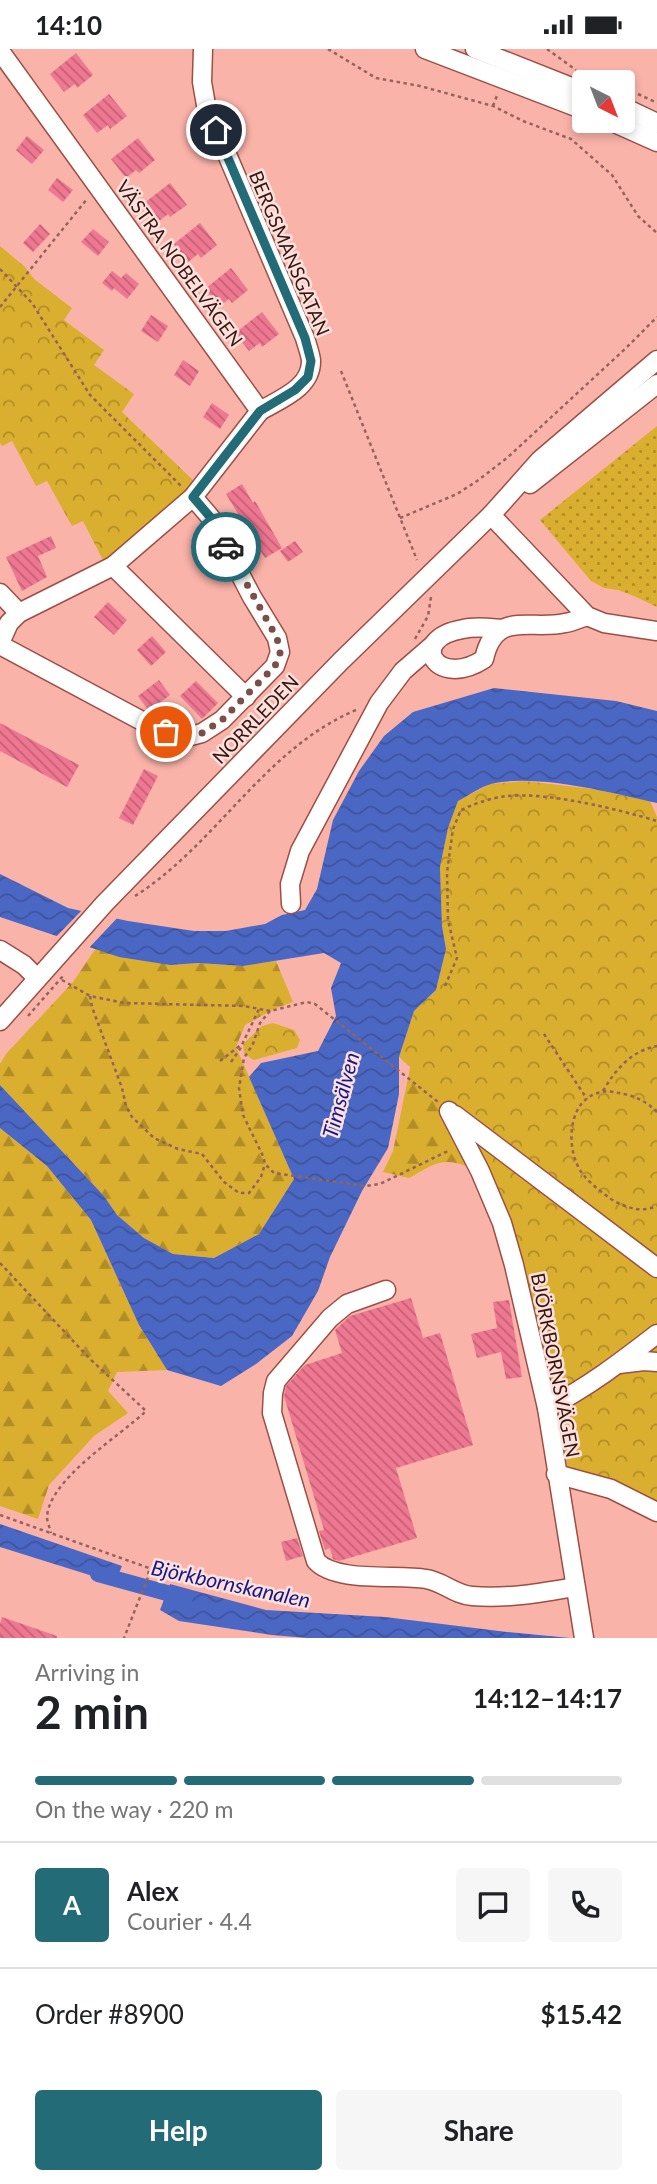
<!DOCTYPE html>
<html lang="en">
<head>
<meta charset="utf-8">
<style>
	body { margin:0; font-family:Lato,sans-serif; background:#f6f6f6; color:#202124; height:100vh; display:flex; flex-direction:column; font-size:26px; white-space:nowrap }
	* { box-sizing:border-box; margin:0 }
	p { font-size:23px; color:#757577 }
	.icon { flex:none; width:38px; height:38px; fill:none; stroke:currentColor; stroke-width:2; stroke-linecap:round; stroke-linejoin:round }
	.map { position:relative; height:1589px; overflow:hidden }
	.panel { display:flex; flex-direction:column; background:#fff; flex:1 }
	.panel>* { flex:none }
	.needle { width:46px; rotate:138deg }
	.fabs { position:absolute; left:572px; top:21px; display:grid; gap:14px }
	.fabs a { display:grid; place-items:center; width:63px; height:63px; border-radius:7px; background:#fff; box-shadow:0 4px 10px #0003; font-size:35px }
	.pin { position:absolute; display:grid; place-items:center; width:60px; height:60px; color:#fff; margin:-30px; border:4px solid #fff; border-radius:50%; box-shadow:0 2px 7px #0007 }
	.courier { position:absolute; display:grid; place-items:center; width:70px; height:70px; margin:-35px; border:5px solid #236c77; border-radius:50%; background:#fff; color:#222; box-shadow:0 2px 9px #0007 }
	.headline em { font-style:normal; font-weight:700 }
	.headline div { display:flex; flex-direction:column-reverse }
	.headline { display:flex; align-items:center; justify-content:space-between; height:119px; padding:0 35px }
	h1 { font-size:46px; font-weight:700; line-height:52px }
	.bar { display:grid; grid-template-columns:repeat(4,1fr); gap:10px 7px; align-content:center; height:84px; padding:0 35px }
	.bar i { height:9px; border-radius:5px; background:#e0e0e0 }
	.bar .current { background:#236c77 }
	.bar p { grid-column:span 4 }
	.line { display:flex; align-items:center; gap:18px; padding:0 35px; border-top:2px solid #e0e0e0 }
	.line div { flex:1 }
	.round { display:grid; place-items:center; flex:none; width:74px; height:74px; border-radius:7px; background:#f6f6f6 }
	.cta { display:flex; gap:14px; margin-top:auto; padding:14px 35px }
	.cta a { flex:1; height:80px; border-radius:7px; background:#236c77; color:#fff; font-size:28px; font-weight:700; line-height:80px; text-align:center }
	.cta a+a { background:#f6f6f6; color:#202124 }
	.status { display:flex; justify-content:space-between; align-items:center; height:49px; padding:0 35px; background:#fff; direction:ltr }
	.status svg { height:19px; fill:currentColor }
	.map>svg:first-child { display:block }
	.grass { fill:url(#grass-dots) }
	.forest { fill:url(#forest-firs) }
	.park { fill:url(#park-crowns) }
	.water { fill:url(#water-waves) }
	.pier { fill:#fab3a9 }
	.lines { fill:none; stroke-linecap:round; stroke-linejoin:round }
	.canal { stroke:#4a67c4; stroke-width:16 }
	.building { fill:url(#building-back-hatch) }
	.minor-casing { stroke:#9d4f45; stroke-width:21 }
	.path { stroke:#96635c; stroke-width:2.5; stroke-dasharray:3.5 3.5; stroke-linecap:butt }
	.minor { stroke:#fff; stroke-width:18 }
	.done { stroke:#7c4e48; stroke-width:7; stroke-dasharray:0 12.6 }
	.route { stroke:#236c77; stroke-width:9 }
	.labels { text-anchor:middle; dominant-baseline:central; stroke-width:5; stroke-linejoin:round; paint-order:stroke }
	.street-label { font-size:19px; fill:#381713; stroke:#fde1dc }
	.water-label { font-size:21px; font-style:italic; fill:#121889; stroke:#fde1dc }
</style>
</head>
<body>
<div class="status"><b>14:10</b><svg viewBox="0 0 49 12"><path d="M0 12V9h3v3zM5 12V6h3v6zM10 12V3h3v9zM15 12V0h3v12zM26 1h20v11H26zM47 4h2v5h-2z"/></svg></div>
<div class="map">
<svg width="657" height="1589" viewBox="0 0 657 1589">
	<defs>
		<pattern id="grass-dots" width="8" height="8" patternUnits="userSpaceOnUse" patternTransform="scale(1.75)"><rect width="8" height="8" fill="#daae2f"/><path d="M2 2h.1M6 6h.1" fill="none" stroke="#b28d27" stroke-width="1.8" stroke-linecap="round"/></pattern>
		<pattern id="forest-firs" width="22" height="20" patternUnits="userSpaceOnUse" patternTransform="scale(1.75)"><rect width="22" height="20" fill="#daae2f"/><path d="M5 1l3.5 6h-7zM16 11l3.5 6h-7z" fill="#b28d27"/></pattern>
		<pattern id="park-crowns" width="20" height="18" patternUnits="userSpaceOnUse" patternTransform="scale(1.75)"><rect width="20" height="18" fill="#daae2f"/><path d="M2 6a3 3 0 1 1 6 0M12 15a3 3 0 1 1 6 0" fill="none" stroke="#b28d27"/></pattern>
		<pattern id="water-waves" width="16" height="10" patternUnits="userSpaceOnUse" patternTransform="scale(1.75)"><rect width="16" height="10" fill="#4a67c4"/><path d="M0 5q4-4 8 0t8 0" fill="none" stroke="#3f549e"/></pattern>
		<pattern id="building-back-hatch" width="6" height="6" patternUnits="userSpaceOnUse" patternTransform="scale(1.75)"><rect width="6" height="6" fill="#ef7791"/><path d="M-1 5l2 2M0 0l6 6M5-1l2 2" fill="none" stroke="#c36175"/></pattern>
	</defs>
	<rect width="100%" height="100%" fill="#fab3a9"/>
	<!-- grass -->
	<path class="grass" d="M657 377V558L634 547 618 541 604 539 591 532 540 471Z"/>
	<!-- forest -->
	<g class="forest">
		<path d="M96 899 170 916 198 914 243 917 276 912 293 953 276 959 245 976 236 998 294 1130 259 1185 214 1209 173 1205 144 1189 117 1166 104 1147 0 1036V1015L6 1005 73 933Z"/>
		<path d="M412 1010 438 1015 485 1101 466 1117C441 1107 431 1117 409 1129L383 1123 393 1102Z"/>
		<path d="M0 1079 47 1117 91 1171 139 1276 167 1321 117 1323 108 1342 128 1364 94 1387 49 1436 38 1470 0 1457Z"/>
	</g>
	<!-- park -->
	<g class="park">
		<path d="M0 197 25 218 34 230 72 259 64 271 104 301 94 316 134 345 122 363 195 433 173 456 104 513 83 472 72 477 47 432 36 437 12 392 2 397 0 394Z"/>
		<path d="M525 732 593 740 650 752 657 768V1454L568 1421 557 1359 506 1160 489 1122 456 1060 399 1008 414 962 436 941 446 900 442 877 440 818 448 779 458 752 490 735Z"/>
		<path d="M273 974 294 981 300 991 297 999 254 1011 244 1005 243 995 262 977Z"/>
	</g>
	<!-- water -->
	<g class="water">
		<path d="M494 639 616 652 657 662V754C612 744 536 724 491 735 480 738 468 747 458 752L448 779 440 818 442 877 446 900 436 941 414 962 399 1008V1045L388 1099 362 1142 330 1208 318 1242 292 1287 256 1315 221 1337 167 1321 139 1276 91 1171 47 1117 0 1079V1036L104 1147 117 1166 144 1189 173 1205 214 1209 259 1185 294 1130 249 1028 261 1014 318 1002 336 967 331 939 341 914 324 904 243 917 198 914 170 916 119 908 0 868V825L68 859 128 872 194 882H226L265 875 282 866 305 861 317 840 333 771 359 722 384 687 413 663Z"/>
		<path d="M0 1475 122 1517 115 1534 0 1498Z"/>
		<path d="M170 1535 266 1561 385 1568 507 1583 570 1589H307L272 1586 179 1572 160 1561Z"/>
	</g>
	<!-- pier -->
	<path class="pier" d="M84 859 120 866 88 900 55 889Z"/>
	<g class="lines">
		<!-- canal -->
		<path class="canal" d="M98 1525 185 1549"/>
	</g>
	<!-- building -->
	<g class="building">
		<path d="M76 4 93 26 77 39 75 35 64 43 50 25Z"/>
		<path d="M109 45 127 67 110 80 108 76 97 84 83 66Z"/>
		<path d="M27 87 44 101 32 115 16 101Z"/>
		<path d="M138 89 155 111 139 124 136 121 126 129 111 110Z"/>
		<path d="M57 129 73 141 63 153 48 141Z"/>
		<path d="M170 134 187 156 170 168 168 165 158 173 143 155Z"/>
		<path d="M200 174 217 196 201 209 198 205 188 213 174 195Z"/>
		<path d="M40 175 50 185 33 203 23 194Z"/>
		<path d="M93 180 109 193 98 207 81 193Z"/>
		<path d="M231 219 248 241 232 254 229 250 219 258 205 240Z"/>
		<path d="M112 222 121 229 126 224 139 235 127 250 114 239 112 242 102 234Z"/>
		<path d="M262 263 279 285 262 298 260 294 249 302 235 284Z"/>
		<path d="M151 266 168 277 158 293 141 282Z"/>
		<path d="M183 311 199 322 190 337 174 326Z"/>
		<path d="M212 354 229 366 220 380 203 368Z"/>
		<path d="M242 435 253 454 255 452 282 499 265 509 226 445Z"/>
		<path d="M51 487 56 499 38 507 47 528 22 542 6 508Z"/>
		<path d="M295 492 303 503 288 513 280 502Z"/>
		<path d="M108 553 127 571 114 586 94 568Z"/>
		<path d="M152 587 166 603 151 617 137 601Z"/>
		<path d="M159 631 170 646 149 662 138 647Z"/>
		<path d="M196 632 218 654 202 670 180 647Z"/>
		<path d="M0 674 79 716 67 738 0 702Z"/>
		<path d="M144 720 158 727 133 776 119 769Z"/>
		<path d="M411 1249 423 1289 440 1284 473 1396 396 1419 417 1489 339 1512 333 1510 330 1499 325 1501 319 1482 324 1481 284 1347 286 1337 305 1316 342 1304 335 1281 350 1267Z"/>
		<path d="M509 1251 522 1328 506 1330 501 1303 477 1309 471 1285 497 1279 493 1253Z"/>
		<path d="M297 1489 303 1507 286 1512 281 1493Z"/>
		<path d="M2 1568 57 1587V1589H0V1575Z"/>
	</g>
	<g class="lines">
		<defs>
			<g id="minor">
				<path d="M203 0 202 33 206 56 305 289C307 296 310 304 311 311 312 339 280 350 260 362"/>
				<path d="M425 0 584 61"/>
				<path d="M475 0 584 43"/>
				<path d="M0 2 260 362 193 448 113 517"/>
				<path d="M623 58 657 74"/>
				<path d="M610 72 657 93"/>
				<path d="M530 435 657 335"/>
				<path d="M491 466 587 567 604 574 657 582"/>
				<path d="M0 544 19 564 113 517 246 648"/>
				<path d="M502 580C489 579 476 577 463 580 405 590 437 641 484 610 495 560 530 582 565 574 573 573 580 569 587 567"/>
				<path d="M0 594 9 574 19 564"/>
				<path d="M0 596 142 672 183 689 202 684 222 671 275 617 280 603 277 589 252 548 211 469 193 448"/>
				<path d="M291 855 290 835 300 802 379 654 403 622 433 596"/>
				<path d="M0 901 24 916 37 929"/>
				<path d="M0 972 105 854 341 612 491 466 540 411 657 311"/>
				<path d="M449 1062 480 1122 502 1174 514 1216 547 1359 584 1589"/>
				<path d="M455 1066 657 1219"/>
				<path d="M386 1241 347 1255 330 1269 276 1332 273 1344 272 1364 316 1512C336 1534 397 1525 426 1530 442 1532 455 1546 472 1547 506 1550 541 1544 574 1538"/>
				<path d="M619 1315 644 1312 657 1313"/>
				<path d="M547 1359C587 1339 622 1312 657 1285"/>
				<path d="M556 1425 611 1440 657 1463"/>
			</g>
		</defs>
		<!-- minor casing -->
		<use href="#minor" class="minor-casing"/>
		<!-- path -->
		<g class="path">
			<path d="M328 0 376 29 420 37 493 57 523 72 571 90 612 126 638 167 657 184"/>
			<path d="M547 0 576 21"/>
			<path d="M583 24 609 33"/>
			<path d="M638 45 657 54"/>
			<path d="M493 57 498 44"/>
			<path d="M0 220 32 254 90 346 181 437"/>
			<path d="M0 258 87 150"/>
			<path d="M341 322 417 511"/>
			<path d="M400 469 457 445 477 432 507 409 625 300 657 268"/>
			<path d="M415 590 428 567 431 548"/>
			<path d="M135 847C217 795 264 700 356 661"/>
			<path d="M62 931 90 947 124 954 244 957 270 962 307 953 315 955 438 1053"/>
			<path d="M445 937 457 909 448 871 447 823 453 780 461 761C476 754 491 749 507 747 548 743 617 760 657 772"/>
			<path d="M90 947 92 958 122 1039 126 1057 132 1068 154 1089 178 1100 202 1105 224 1133 239 1144H249L261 1128 265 1115"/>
			<path d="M270 962 260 974 253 995 244 1009 239 1039 243 1066 263 1107 265 1115 274 1124 365 1137 380 1135 450 1101"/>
			<path d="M28 967 63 927"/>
			<path d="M544 985 587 1050"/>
			<path d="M220 1012 242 995"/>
			<path d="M231 1013 240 1000 259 960"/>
			<path d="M603 1042C616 1020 631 1002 657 997"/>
			<path d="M657 1063C647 1053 637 1048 624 1045 617 1044 609 1041 602 1043 570 1048 566 1091 577 1115 583 1130 599 1141 611 1150 626 1159 641 1164 657 1157"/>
			<path d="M0 1214 89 1309 146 1362C120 1387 49 1430 47 1468 47 1473 50 1479 51 1484"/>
			<path d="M0 1466 149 1519 148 1528 124 1589"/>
		</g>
		<!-- minor -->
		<use href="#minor" class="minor"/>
	</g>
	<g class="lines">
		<!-- done -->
		<path class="done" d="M166 683 183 689 202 684 222 671 275 617 280 604 277 589 226 498"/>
		<!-- route -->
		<path class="route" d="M216 81 305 289 311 312 308 328 295 341 260 362 193 448 211 469 226 498"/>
	</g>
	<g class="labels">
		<!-- street labels -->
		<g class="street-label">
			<text transform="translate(290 204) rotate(67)">BERGSMANSGATAN</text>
			<text transform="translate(180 214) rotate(54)">VÄSTRA NOBELVÄGEN</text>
			<text transform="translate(255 670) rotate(-46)">NORRLEDEN</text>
			<text transform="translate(556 1316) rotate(79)">BJÖRKBORNSVÄGEN</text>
		</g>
		<!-- water labels -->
		<g class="water-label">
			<text transform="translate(340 1046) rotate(-75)">Timsälven</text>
			<text transform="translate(231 1534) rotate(12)">Björkbornskanalen</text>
		</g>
	</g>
</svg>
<div class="fabs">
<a><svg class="needle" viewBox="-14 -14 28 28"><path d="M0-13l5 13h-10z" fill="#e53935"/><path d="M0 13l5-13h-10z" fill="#757577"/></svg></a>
</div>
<div class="pin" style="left:166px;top:683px;background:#ea580c"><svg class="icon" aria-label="bag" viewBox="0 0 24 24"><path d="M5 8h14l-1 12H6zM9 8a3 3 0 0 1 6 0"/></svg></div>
<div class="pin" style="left:216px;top:81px;background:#1f2937"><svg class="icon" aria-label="home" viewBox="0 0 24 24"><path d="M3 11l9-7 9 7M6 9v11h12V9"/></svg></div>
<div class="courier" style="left:226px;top:498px"><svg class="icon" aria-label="car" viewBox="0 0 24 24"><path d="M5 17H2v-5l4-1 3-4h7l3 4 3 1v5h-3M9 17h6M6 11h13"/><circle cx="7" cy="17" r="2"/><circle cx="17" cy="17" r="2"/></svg></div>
</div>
<section class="panel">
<div class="headline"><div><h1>2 min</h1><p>Arriving in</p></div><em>14:12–14:17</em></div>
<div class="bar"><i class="current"></i><i class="current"></i><i class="current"></i><i></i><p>On the way · 220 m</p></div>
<div class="line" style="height:126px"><b class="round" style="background:#236c77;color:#fff">A</b><div><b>Alex</b><p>Courier · 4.4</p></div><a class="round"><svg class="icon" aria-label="chat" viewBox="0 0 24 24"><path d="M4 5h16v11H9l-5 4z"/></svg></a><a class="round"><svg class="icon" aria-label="phone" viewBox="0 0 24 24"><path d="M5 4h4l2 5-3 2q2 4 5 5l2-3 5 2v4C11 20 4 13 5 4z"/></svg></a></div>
<div class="line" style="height:91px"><div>Order #8900</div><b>$15.42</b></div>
<div class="cta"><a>Help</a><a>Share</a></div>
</section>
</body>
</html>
